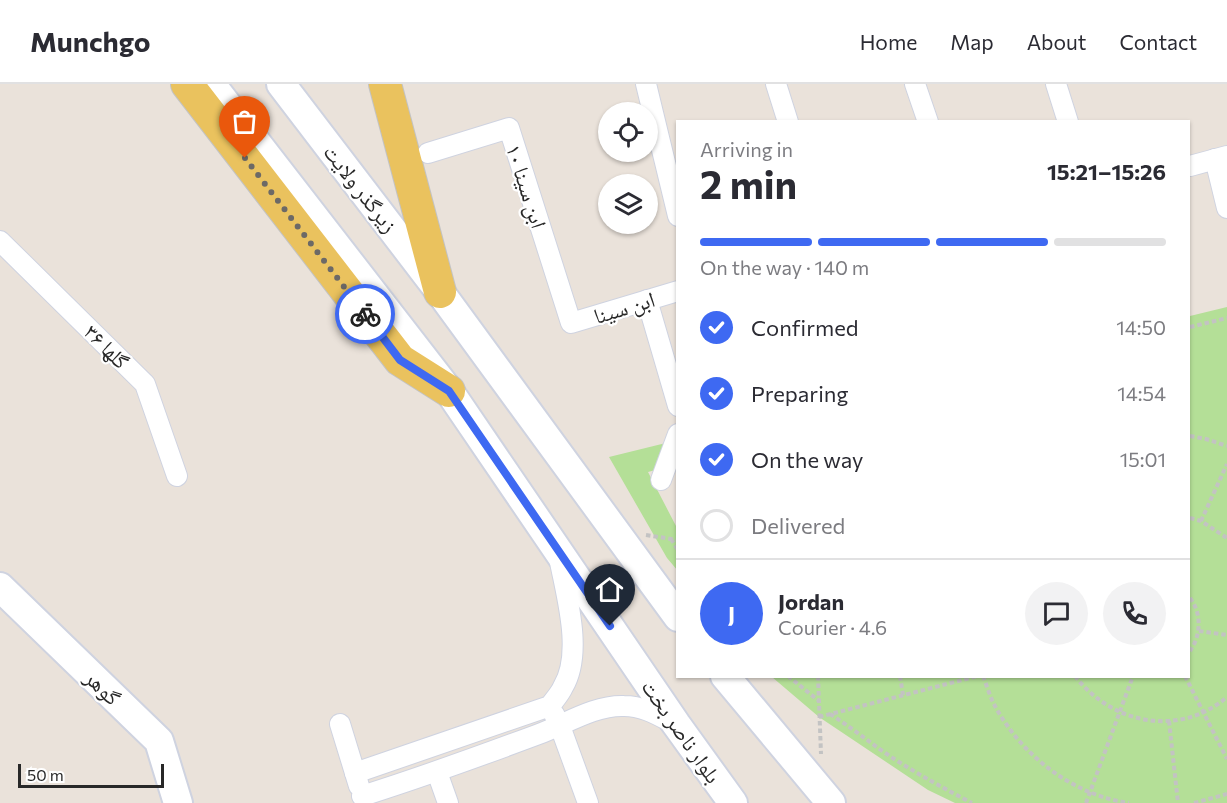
<!DOCTYPE html>
<html lang="en">
<head>
<meta charset="utf-8">
<style>
	body { margin:0; font-family:Commissioner,"Noto Naskh Arabic",sans-serif; background:#f2f2f3; color:#2b2b33; height:100vh; display:flex; flex-direction:column; font-size:22px; white-space:nowrap }
	* { box-sizing:border-box; margin:0 }
	p { font-size:20px; color:#7c7c81 }
	.icon { flex:none; width:33px; height:33px; fill:none; stroke:currentColor; stroke-width:2; stroke-linecap:round; stroke-linejoin:round }
	.map { position:relative; flex:1; overflow:hidden }
	.side { position:absolute; left:676px; top:36px; width:514px; height:558px; display:flex; flex-direction:column; background:#fff; border-radius:0px; box-shadow:0 2px 4px #0004 }
	.side>* { flex:none }
	.controls { position:absolute; left:598px; top:18px; display:grid; gap:12px }
	.controls a { display:grid; place-items:center; width:60px; height:60px; border-radius:50%; background:#fff; box-shadow:0 2px 4px #0004; font-size:30px }
	.scale { position:absolute; left:18px; bottom:15px; width:146px; box-sizing:border-box; padding-left:6px; border:3px solid #282828; border-top:0; font-size:16px; line-height:21px; white-space:nowrap; color:#282828; -webkit-text-stroke:4px #fff; paint-order:stroke }
	.pin { position:absolute; display:grid; place-items:center; width:51px; height:51px; color:#fff; margin:-62px -26px; border-radius:50% 50% 50% 0; rotate:-45deg; box-shadow:0 0 6px #0007 }
	.pin .icon { rotate:45deg }
	.courier { position:absolute; display:grid; place-items:center; width:60px; height:60px; margin:-30px; border:4px solid #3e69f2; border-radius:50%; background:#fff; color:#222; box-shadow:0 2px 8px #0007 }
	.overview em { font-style:normal; font-weight:700 }
	.overview div { display:flex; flex-direction:column-reverse }
	.overview { display:flex; align-items:center; justify-content:space-between; height:102px; padding:0 24px }
	h1 { font-size:39px; font-weight:700; line-height:45px }
	.bar { display:grid; grid-template-columns:repeat(4,1fr); gap:9px 6px; align-content:center; height:72px; padding:0 24px }
	.bar i { height:8px; border-radius:4px; background:#e1e1e2 }
	.bar .current { background:#3e69f2 }
	.bar p { grid-column:span 4 }
	.line { display:flex; align-items:center; gap:15px; padding:0 24px; border-top:2px solid #e1e1e2 }
	.line div { flex:1 }
	.round { display:grid; place-items:center; flex:none; width:63px; height:63px; border-radius:32px; background:#f2f2f3 }
	ol { padding:0 24px; list-style:none }
	li { display:flex; align-items:center; gap:18px; height:66px }
	li p { margin-inline-start:auto }
	li .icon { padding:6px; border-radius:50%; background:#3e69f2; color:#fff; stroke-width:4 }
	li:last-child { color:#7c7c81 }
	li i { width:33px; height:33px; border:3px solid #e1e1e2; border-radius:50% }
	header { display:flex; align-items:center; gap:36px; box-sizing:border-box; height:84px; padding:0 30px; background:#fff; border-bottom:2px solid #e1e1e2 }
	header strong { font-size:28px }
	nav { display:flex; gap:33px; margin-inline-start:auto; font-size:21px }
	.map>svg:first-child { display:block }
	.green { fill:#b4df97 }
	.lines { fill:none; stroke-linecap:round; stroke-linejoin:round }
	.street-casing { stroke:#cfd3e0; stroke-width:22 }
	.secondary-casing { stroke:#cfd3e0; stroke-width:32 }
	.primary-casing { stroke:#c3c3c3; stroke-width:34 }
	.path { stroke:#c3c3c3; stroke-width:4; stroke-dasharray:4.5 3; stroke-linecap:butt }
	.street { stroke:#fff; stroke-width:20 }
	.secondary { stroke:#fff; stroke-width:28 }
	.primary { stroke:#eac25e; stroke-width:32 }
	.done { stroke:#6c6966; stroke-width:6; stroke-dasharray:0 10.8 }
	.route { stroke:#3e69f2; stroke-width:8 }
	.labels { text-anchor:middle; dominant-baseline:central; stroke-width:4.5; stroke-linejoin:round; paint-order:stroke }
	.street-label { font-size:22px; fill:#282828; stroke:#fff }
</style>
</head>
<body>
<header>
<strong>Munchgo</strong>
<nav><a>Home</a><a>Map</a><a>About</a><a>Contact</a></nav>
</header>
<div class="map">
<svg width="1227" height="719" viewBox="0 0 1227 719">
	<rect width="100%" height="100%" fill="#eae2da"/>
	<!-- green -->
	<g class="green">
		<path d="M1227 223V719H955L928 706 819 633 772 593 1190 592V232Z"/>
		<path d="M678 356V380L648 388 676 442 678 443V487L667 474 609 373Z"/>
	</g>
	<g class="lines">
		<defs>
			<g id="street">
				<path d="M646 0 678 132"/>
				<path d="M776 0 788 38"/>
				<path d="M915 0 928 38"/>
				<path d="M1056 0 1068 38"/>
				<path d="M428 69 509 44 571 239 678 207"/>
				<path d="M1215 75 1227 124"/>
				<path d="M1190 82 1227 72"/>
				<path d="M0 157 145 300 177 392"/>
				<path d="M647 216 678 322"/>
				<path d="M661 396 678 350"/>
				<path d="M554 630 560 642 588 719"/>
				<path d="M340 640 359 702"/>
				<path d="M437 688 448 719"/>
				<path d="M355 689 550 622C554 616 560 610 563 603 583 570 567 514 560 478"/>
				<path d="M362 712C422 693 480 672 539 650 566 640 594 621 624 622 642 622 656 630 671 638"/>
			</g>
			<g id="secondary">
				<path d="M211 0 449 307 676 640 733 719"/>
				<path d="M281 0 440 208 678 533"/>
				<path d="M0 503 159 657 178 719"/>
				<path d="M725 592 831 719"/>
			</g>
			<g id="primary">
				<path d="M187 0 400 276 449 307"/>
				<path d="M385 0 440 208"/>
			</g>
		</defs>
		<!-- street casing -->
		<use href="#street" class="street-casing"/>
		<!-- secondary casing -->
		<use href="#secondary" class="secondary-casing"/>
		<!-- primary casing -->
		<use href="#primary" class="primary-casing"/>
		<!-- path -->
		<g class="path">
			<path d="M1190 243 1227 234"/>
			<path d="M1190 352 1206 355 1227 362"/>
			<path d="M1190 434 1201 437 1227 454"/>
			<path d="M1201 437 1227 380"/>
			<path d="M646 451 678 456"/>
			<path d="M671 455 678 466"/>
			<path d="M1190 514C1202 529 1201 552 1190 567"/>
			<path d="M1199 547 1227 551"/>
			<path d="M788 592 819 617"/>
			<path d="M818 592 821 670"/>
			<path d="M900 592 903 611"/>
			<path d="M983 592C987 602 990 613 995 622 1022 672 1073 711 1129 719"/>
			<path d="M1075 592C1112 640 1179 654 1227 613"/>
			<path d="M1185 592 1227 675"/>
			<path d="M830 630C854 645 875 663 899 678 923 693 947 706 972 719"/>
			<path d="M819 633 978 592"/>
			<path d="M1169 637 1178 719"/>
			<path d="M1086 719 1133 592"/>
			<path d="M1194 719 1227 710"/>
		</g>
		<!-- street -->
		<use href="#street" class="street"/>
		<!-- secondary -->
		<use href="#secondary" class="secondary"/>
		<!-- primary -->
		<use href="#primary" class="primary"/>
	</g>
	<g class="lines">
		<!-- done -->
		<path class="done" d="M245 74 365 230"/>
		<!-- route -->
		<path class="route" d="M365 230 400 276 449 307 610 542"/>
	</g>
	<g class="labels">
		<!-- street labels -->
		<g class="street-label">
			<text transform="translate(527 102) rotate(72)">ابن سینا ۱۰</text>
			<text transform="translate(361 104) rotate(52)">زیرگذر ولایت</text>
			<text transform="translate(624 223) rotate(-17)">ابن سینا</text>
			<text transform="translate(107 262) rotate(45)">۳۶ گلها</text>
			<text transform="translate(103 603) rotate(44)">گوهر</text>
			<text transform="translate(682 647) rotate(55)">بلوار ناصر بخت</text>
		</g>
	</g>
</svg>
<div class="controls">
<a><svg class="icon" aria-label="locate" viewBox="0 0 24 24"><circle cx="12" cy="12" r="6"/><path d="M12 2v4M12 18v4M2 12h4M18 12h4"/></svg></a>
<a><svg class="icon" aria-label="layers" viewBox="0 0 24 24"><path d="M12 4l9 5-9 5-9-5zM3 14l9 5 9-5"/></svg></a>
</div>
<div class="scale">50 m</div>
<div class="pin" style="left:245px;top:74px;background:#ea580c"><svg class="icon" aria-label="bag" viewBox="0 0 24 24"><path d="M5 8h14l-1 12H6zM9 8a3 3 0 0 1 6 0"/></svg></div>
<div class="pin" style="left:610px;top:542px;background:#1f2937"><svg class="icon" aria-label="home" viewBox="0 0 24 24"><path d="M3 11l9-7 9 7M6 9v11h12V9"/></svg></div>
<div class="courier" style="left:365px;top:230px"><svg class="icon" aria-label="bike" viewBox="0 0 24 24"><circle cx="6" cy="16" r="4"/><circle cx="18" cy="16" r="4"/><path d="M6 16l4-8h5l3 8M10 8l3 8H6M13 5h3"/></svg></div>
<section class="side">
<div class="overview"><div><h1>2 min</h1><p>Arriving in</p></div><em>15:21–15:26</em></div>
<div class="bar"><i class="current"></i><i class="current"></i><i class="current"></i><i></i><p>On the way · 140 m</p></div>
<ol>
<li><svg class="icon" aria-label="check" viewBox="0 0 24 24"><path d="M5 12l5 5 9-10"/></svg>Confirmed<p>14:50</p></li>
<li><svg class="icon" aria-label="check" viewBox="0 0 24 24"><path d="M5 12l5 5 9-10"/></svg>Preparing<p>14:54</p></li>
<li><svg class="icon" aria-label="check" viewBox="0 0 24 24"><path d="M5 12l5 5 9-10"/></svg>On the way<p>15:01</p></li>
<li><i></i>Delivered</li>
</ol>
<div class="line" style="height:108px"><b class="round" style="background:#3e69f2;color:#fff">J</b><div><b>Jordan</b><p>Courier · 4.6</p></div><a class="round"><svg class="icon" aria-label="chat" viewBox="0 0 24 24"><path d="M4 5h16v11H9l-5 4z"/></svg></a><a class="round"><svg class="icon" aria-label="phone" viewBox="0 0 24 24"><path d="M5 4h4l2 5-3 2q2 4 5 5l2-3 5 2v4C11 20 4 13 5 4z"/></svg></a></div>
</section>
</div>
</body>
</html>
